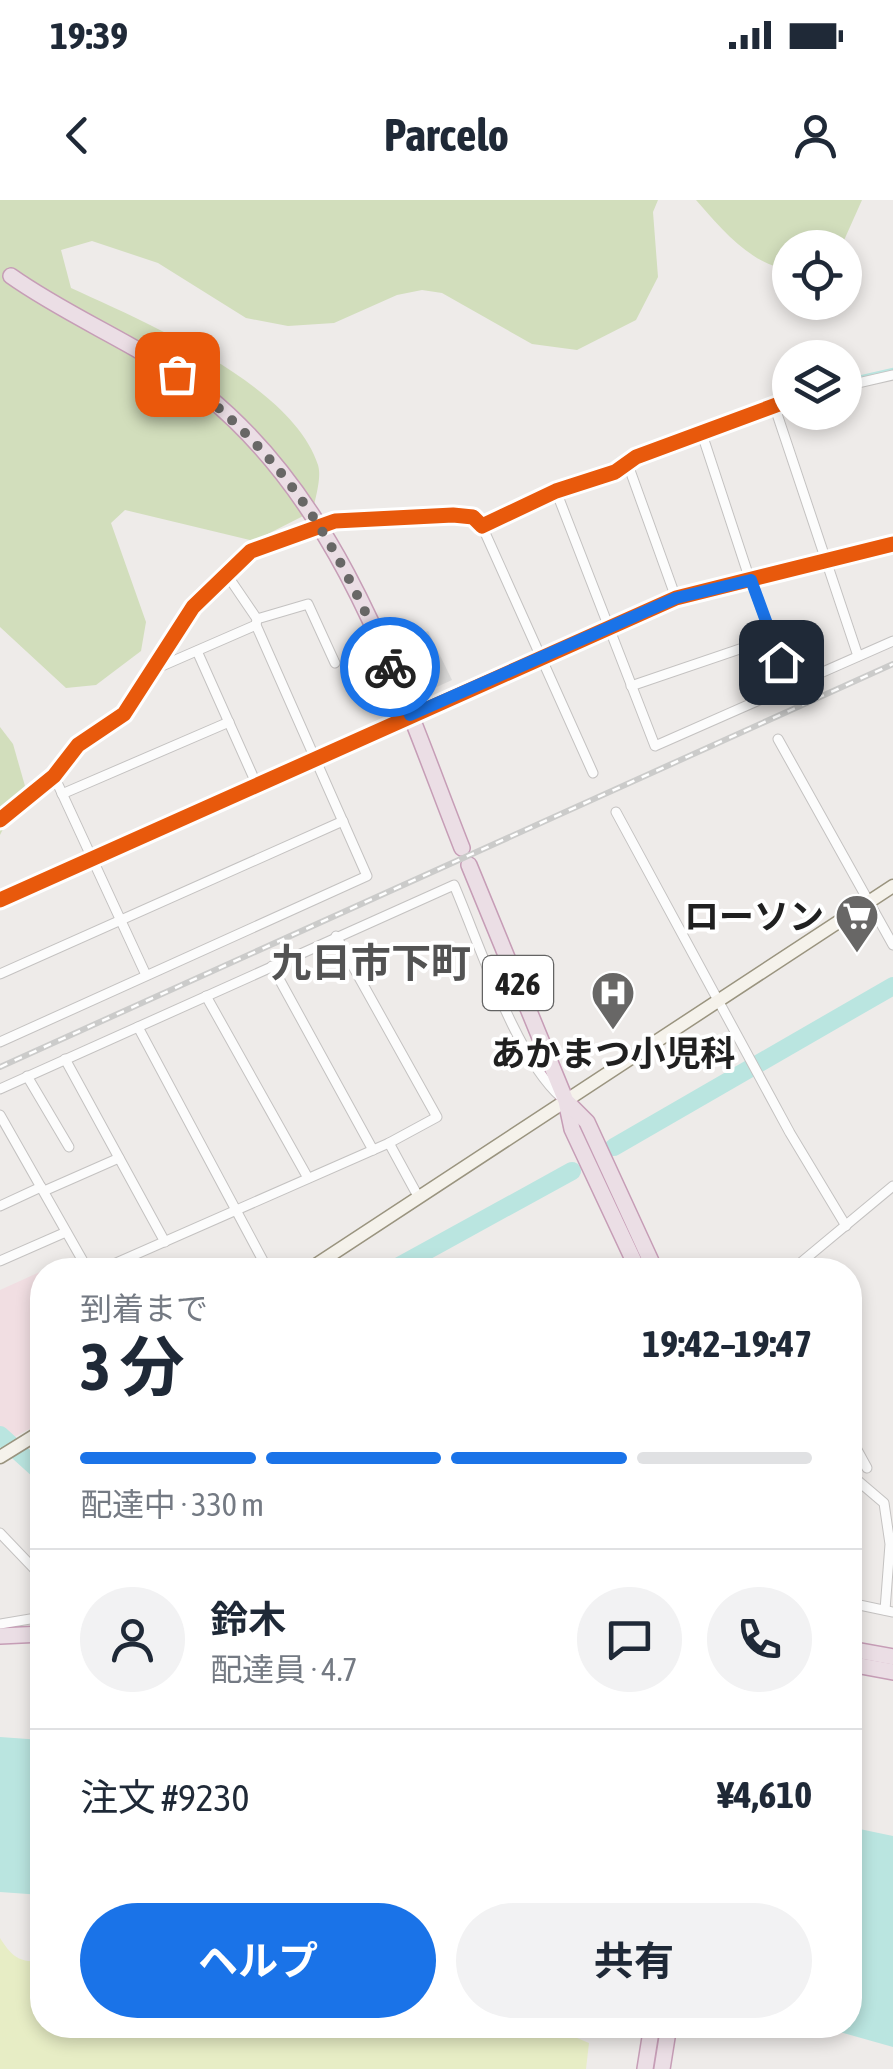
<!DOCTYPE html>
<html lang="ja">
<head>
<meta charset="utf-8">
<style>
	body { margin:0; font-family:"Asap Condensed","Noto Sans JP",sans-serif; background:#f2f2f3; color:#1f2937; height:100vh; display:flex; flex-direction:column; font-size:38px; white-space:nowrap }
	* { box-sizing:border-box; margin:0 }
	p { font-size:32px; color:#747a83 }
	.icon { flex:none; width:55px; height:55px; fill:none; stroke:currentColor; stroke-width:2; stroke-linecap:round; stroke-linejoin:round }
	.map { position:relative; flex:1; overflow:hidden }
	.details { position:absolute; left:30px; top:1058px; width:832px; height:780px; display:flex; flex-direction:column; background:#fff; border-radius:40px; box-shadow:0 5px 15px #0003 }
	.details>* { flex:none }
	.tools { position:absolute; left:772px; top:30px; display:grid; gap:20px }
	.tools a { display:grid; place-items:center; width:90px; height:90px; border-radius:50%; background:#fff; box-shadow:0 5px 15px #0003; font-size:50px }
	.pin { position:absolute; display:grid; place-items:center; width:85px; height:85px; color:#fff; margin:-42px; border-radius:20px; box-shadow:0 5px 15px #0006 }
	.courier { position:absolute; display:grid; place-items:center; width:100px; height:100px; margin:-50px; border:8px solid #1a73e8; border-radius:50%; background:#fff; color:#222; box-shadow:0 2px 12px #0007 }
	.head em { font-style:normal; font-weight:700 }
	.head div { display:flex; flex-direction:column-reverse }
	.head { display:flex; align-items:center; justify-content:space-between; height:170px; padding:0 50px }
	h1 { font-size:65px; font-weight:700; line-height:75px }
	.bar { display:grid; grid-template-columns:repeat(4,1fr); gap:15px 10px; align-content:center; height:120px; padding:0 50px }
	.bar i { height:12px; border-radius:8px; background:#e0e1e3 }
	.bar .on { background:#1a73e8 }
	.bar p { grid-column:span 4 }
	.line { display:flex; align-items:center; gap:25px; padding:0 50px; border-top:2px solid #e0e1e3 }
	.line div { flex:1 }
	.round { display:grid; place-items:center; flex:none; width:105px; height:105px; border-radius:52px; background:#f2f2f3 }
	.primary-button { display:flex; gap:20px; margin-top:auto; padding:20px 50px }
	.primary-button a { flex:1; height:115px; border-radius:60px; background:#1a73e8; color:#fff; font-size:40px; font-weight:700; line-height:115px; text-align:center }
	.primary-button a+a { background:#f2f2f3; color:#1f2937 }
	.status { display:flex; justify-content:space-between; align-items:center; height:70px; padding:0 50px; background:#fff; direction:ltr }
	.status svg { height:28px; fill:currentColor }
	header { display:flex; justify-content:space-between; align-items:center; height:130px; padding:0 50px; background:#fff; font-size:45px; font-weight:700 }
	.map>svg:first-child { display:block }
	.commercial { fill:#f1dee2 }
	.religious { fill:#dcdbda }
	.grass { fill:#e7edc5 }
	.forest { fill:#d2debc }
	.water { fill:#bae5e0 }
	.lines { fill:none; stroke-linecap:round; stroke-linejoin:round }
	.stream { stroke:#bae5e0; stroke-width:2.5 }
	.river { stroke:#bae5e0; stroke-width:18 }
	.street-casing { stroke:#c4c2c1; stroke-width:11 }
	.secondary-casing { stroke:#9a947f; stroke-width:15 }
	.highway-casing { stroke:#c69db6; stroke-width:18 }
	.street { stroke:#fcfcfc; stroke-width:9 }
	.secondary { stroke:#f5f2eb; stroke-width:12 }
	.highway { stroke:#ebdee5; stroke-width:15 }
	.rail-casing { stroke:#cbcbca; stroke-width:6 }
	.rail { stroke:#fff; stroke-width:2.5; stroke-dasharray:8; stroke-linecap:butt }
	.cycleway-casing { stroke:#fff; stroke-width:21 }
	.cycleway { stroke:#e8590c; stroke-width:15 }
	.done { stroke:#686766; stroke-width:10; stroke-dasharray:0 18 }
	.route { stroke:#1a73e8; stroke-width:12 }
	.labels { text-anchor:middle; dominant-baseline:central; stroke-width:8; stroke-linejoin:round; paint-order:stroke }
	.shield { fill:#fff; stroke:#636363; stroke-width:2.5 }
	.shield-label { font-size:32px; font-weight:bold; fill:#202020 }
	.poi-label { font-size:35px; font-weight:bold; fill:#202020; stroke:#fff; text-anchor:end }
	.quarter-label { font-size:40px; font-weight:bold; fill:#535353; stroke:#fff }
</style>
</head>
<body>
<div class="status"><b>19:39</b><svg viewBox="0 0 49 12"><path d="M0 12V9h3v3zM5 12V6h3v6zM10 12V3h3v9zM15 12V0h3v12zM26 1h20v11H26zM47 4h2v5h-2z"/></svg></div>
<header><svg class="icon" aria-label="back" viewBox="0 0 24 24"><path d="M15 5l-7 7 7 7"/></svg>Parcelo<svg class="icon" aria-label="person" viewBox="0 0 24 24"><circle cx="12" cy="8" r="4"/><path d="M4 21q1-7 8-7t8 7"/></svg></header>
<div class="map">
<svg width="893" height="1869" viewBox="0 0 893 1869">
	<rect width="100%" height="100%" fill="#eeebe9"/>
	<!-- commercial -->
	<path class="commercial" d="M42 1071V1222L11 1239 0 1230V1090Z"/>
	<!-- religious -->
	<path class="religious" d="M428 431 452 480 430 490 417 485 398 444Z"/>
	<!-- grass -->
	<path class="grass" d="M0 1738C12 1757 20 1763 42 1761V1825H546L589 1843 586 1869H0Z"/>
	<!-- forest -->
	<g class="forest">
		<path d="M0 0H658L653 12 658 77 636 120 577 150 532 144 442 93 422 90 397 95 334 123 288 126 246 118 158 63 92 41 61 50 71 88C145 122 292 184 318 265 322 278 315 298 313 311L254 341 125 310 111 323 146 422 141 451 96 485 66 488 0 427Z"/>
		<path d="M696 0H862L841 47 790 48V69C752 67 719 26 696 0Z"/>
		<path d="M0 527 13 544 25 586 0 635Z"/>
	</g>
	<!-- water -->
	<g class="water">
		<path d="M0 1537 42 1540V1695L0 1692Z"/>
		<path d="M850 1627 893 1636V1847L815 1825H850Z"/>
	</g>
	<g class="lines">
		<!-- stream -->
		<g class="stream">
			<path d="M845 180 893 169"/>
			<path d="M427 312 456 309 488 315 543 289 611 267 626 255 790 194"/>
			<path d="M331 316 364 314"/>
			<path d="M210 383 239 351 305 323"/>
			<path d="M44 579 70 545 118 510 188 403 202 393"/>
			<path d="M0 614 18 599"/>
		</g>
		<!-- river -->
		<g class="river">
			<path d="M614 947 893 786"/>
			<path d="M392 1070 572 971"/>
			<path d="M0 1235 42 1273"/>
		</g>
		<defs>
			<g id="street">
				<path d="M845 186 893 175"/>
				<path d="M774 205 858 456"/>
				<path d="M701 231 750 380"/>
				<path d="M627 262 676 398"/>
				<path d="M556 291 655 546 893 441"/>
				<path d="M335 321C366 320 463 307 482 326L556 291 615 272 636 257 790 200"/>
				<path d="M482 326 593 573"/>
				<path d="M751 380 790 488"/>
				<path d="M257 419 308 404 335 463"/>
				<path d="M197 451 256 583"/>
				<path d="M148 472 256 425"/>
				<path d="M631 486 772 438"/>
				<path d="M778 539 893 745"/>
				<path d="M54 576 146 775"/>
				<path d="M62 594 229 522"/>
				<path d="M616 612 790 933 846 1026"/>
				<path d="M0 620 54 576 78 545 124 514 164 447 218 379 251 351 304 329"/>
				<path d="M272 766 373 950"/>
				<path d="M0 774 343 621"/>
				<path d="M206 796 308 978"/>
				<path d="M138 827 268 1070"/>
				<path d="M0 842 367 676 256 425 257 419 225 372"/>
				<path d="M65 859 165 1042"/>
				<path d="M27 876 69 947"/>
				<path d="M0 889 454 685C479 743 516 858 561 897"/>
				<path d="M0 915 88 1070"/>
				<path d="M389 943 419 998"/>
				<path d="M44 991 119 958"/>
				<path d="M0 1006 41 987"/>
				<path d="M0 1061 66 1032"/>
				<path d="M100 1070 389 943 437 917 336 736"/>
				<path d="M792 1070 893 986"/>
				<path d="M850 1237 867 1268"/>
				<path d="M850 1274 884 1303 890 1344 885 1410"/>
				<path d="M0 1333 42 1377"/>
				<path d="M850 1403 893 1412"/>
				<path d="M0 1424 42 1417"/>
			</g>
			<g id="secondary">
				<path d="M0 700 676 398 893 344"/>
				<path d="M308 1070 893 686"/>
				<path d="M0 1257 42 1231"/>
			</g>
			<g id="highway">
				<path d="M11 76C73 120 146 147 206 195 344 307 399 488 462 648"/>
				<path d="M469 665 566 901 572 929 638 1070"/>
				<path d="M568 903 587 922 655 1070"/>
				<path d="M0 1436 42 1434"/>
				<path d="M850 1449 893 1457"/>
				<path d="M850 1464 893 1472"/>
				<path d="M645 1869 652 1825"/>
				<path d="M662 1869 669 1825"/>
			</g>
		</defs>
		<!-- street casing -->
		<use href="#street" class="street-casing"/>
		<!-- secondary casing -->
		<use href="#secondary" class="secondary-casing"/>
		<!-- highway casing -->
		<use href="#highway" class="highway-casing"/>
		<!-- street -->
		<use href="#street" class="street"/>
		<!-- secondary -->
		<use href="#secondary" class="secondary"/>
		<!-- highway -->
		<use href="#highway" class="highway"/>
		<defs>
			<path id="rail" d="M0 867 893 464"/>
		</defs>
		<!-- rail casing -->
		<use href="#rail" class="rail-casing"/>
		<!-- rail -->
		<use href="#rail" class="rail"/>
		<defs>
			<g id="cycleway">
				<path d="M0 620 54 576 78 545 124 514 193 407 251 351 335 321 453 315 473 317 482 326 556 291 615 272 636 257 790 200"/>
				<path d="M0 700 676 398 893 344"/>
			</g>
		</defs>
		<!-- cycleway casing -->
		<use href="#cycleway" class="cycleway-casing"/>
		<!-- cycleway -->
		<use href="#cycleway" class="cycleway"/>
	</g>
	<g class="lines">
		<!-- done -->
		<path class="done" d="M177 174C289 259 335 340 390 467"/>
		<!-- route -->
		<path class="route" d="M390 467 410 515 676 398 751 380 781 462"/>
	</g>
	<!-- icons -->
	<defs>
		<symbol id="supermarket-pin" viewBox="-11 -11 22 30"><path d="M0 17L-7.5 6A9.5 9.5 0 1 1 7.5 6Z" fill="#686766" stroke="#fff"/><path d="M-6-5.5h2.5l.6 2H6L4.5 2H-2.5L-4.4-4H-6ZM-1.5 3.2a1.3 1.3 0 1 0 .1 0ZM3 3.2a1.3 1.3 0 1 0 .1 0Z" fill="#fff"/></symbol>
		<symbol id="hospital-pin" viewBox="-11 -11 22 30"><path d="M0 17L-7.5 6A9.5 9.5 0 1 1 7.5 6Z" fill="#686766" stroke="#fff"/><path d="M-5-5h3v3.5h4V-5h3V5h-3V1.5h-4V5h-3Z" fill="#fff"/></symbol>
	</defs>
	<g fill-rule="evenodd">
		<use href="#supermarket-pin" x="832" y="691" width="50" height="68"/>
		<use href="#hospital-pin" x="588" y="768" width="50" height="68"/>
	</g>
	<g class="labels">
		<!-- shield labels -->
		<rect class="shield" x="483" y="756" width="70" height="54" rx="8"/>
		<g class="shield-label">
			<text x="518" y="783">426</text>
		</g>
		<!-- poi labels -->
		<g class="poi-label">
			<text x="824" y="716">ローソン</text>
			<text x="613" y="853" text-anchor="middle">あかまつ小児科</text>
		</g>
		<!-- quarter labels -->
		<g class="quarter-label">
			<text x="371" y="762">九日市下町</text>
		</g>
	</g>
</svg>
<div class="tools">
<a><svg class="icon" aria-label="locate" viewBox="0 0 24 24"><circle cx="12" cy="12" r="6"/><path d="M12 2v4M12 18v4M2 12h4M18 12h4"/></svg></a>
<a><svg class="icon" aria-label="layers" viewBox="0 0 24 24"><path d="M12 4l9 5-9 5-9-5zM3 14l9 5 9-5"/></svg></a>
</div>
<div class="pin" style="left:177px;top:174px;background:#ea580c"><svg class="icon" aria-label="bag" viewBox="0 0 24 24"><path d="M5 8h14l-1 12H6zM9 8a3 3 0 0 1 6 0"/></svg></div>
<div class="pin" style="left:781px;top:462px;background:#1f2937"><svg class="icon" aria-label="home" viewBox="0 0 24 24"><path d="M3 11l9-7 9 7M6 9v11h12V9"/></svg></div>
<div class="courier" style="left:390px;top:467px"><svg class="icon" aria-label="bike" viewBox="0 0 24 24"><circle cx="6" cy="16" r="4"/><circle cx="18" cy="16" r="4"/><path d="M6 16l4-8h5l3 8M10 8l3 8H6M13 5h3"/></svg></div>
<section class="details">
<div class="head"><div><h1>3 分</h1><p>到着まで</p></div><em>19:42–19:47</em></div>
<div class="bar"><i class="on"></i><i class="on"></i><i class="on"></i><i></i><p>配達中 · 330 m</p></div>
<div class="line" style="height:180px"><a class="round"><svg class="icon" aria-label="person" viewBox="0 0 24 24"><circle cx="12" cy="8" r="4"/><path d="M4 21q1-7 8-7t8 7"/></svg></a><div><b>鈴木</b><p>配達員 · 4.7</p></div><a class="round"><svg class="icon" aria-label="chat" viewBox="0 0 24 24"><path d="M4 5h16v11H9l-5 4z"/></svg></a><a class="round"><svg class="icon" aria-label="phone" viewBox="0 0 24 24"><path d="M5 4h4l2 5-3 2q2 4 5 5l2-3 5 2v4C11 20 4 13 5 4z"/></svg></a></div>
<div class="line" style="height:130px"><div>注文 #9230</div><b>¥4,610</b></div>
<div class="primary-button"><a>ヘルプ</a><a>共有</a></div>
</section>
</div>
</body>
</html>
